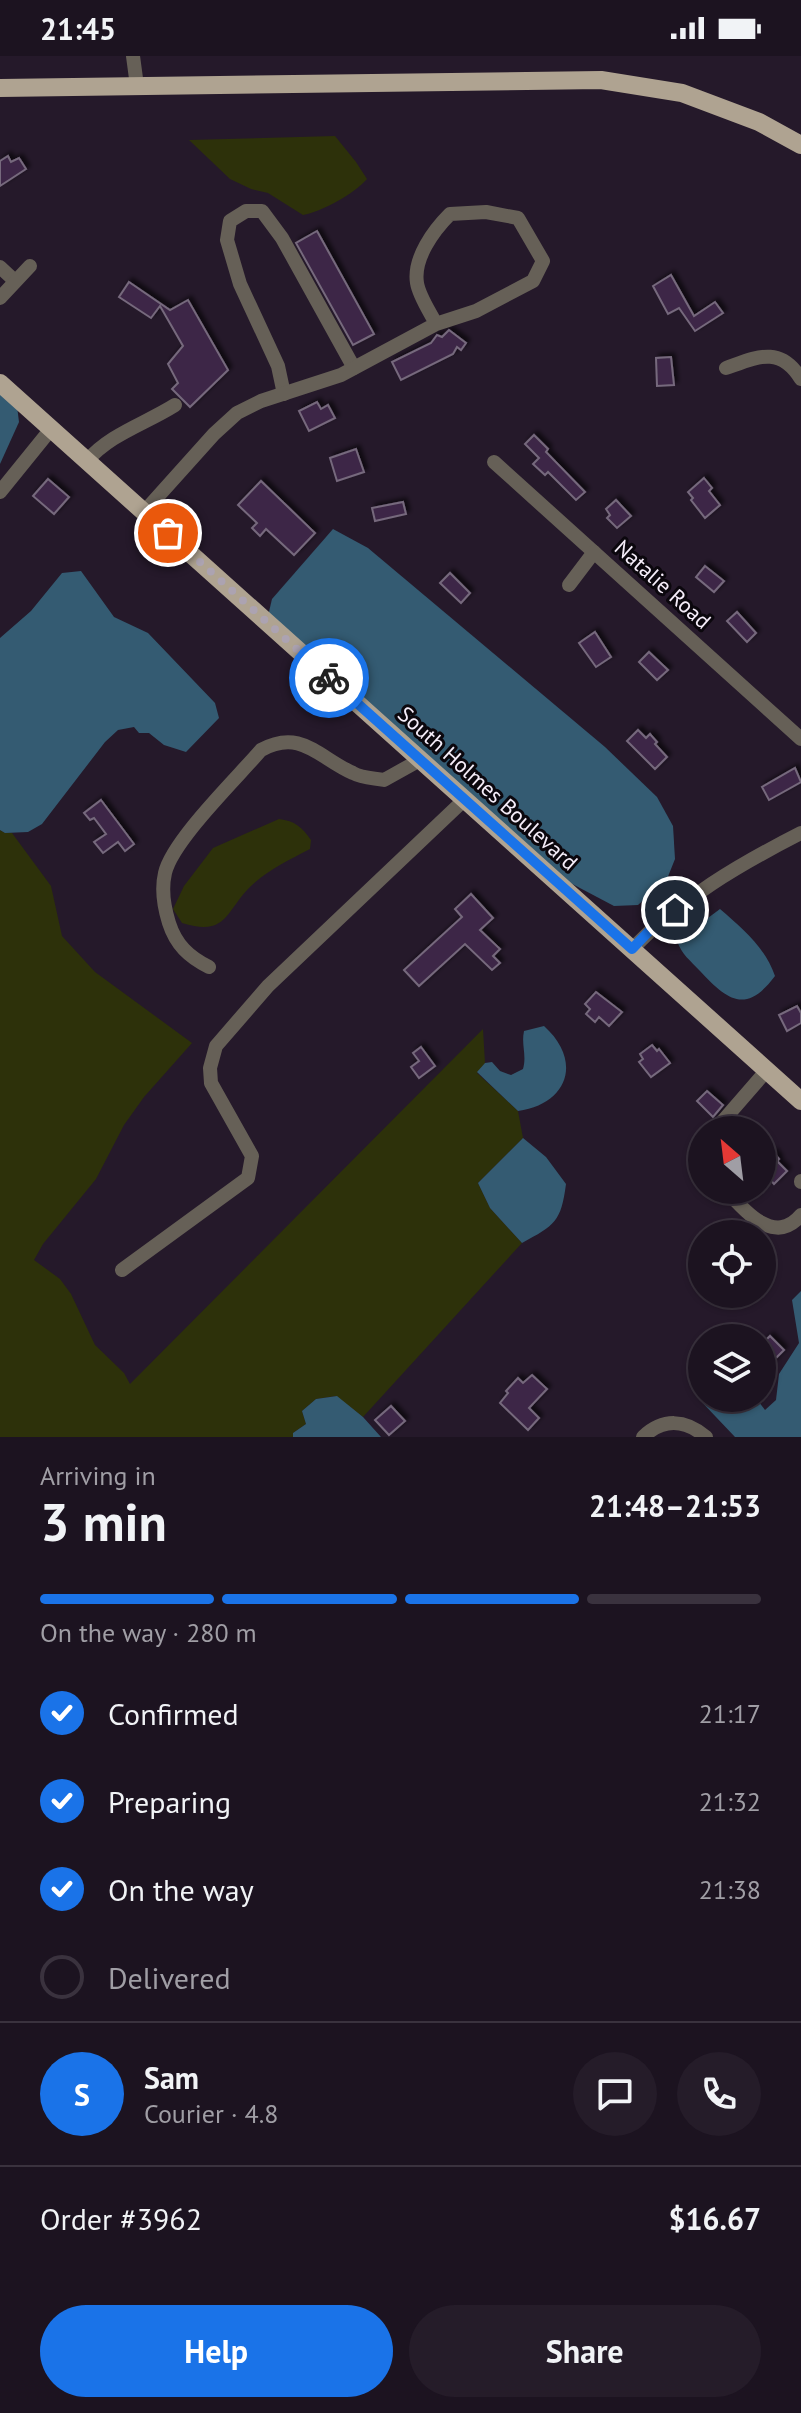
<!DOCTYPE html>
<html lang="en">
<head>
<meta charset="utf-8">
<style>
	body { margin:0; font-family:"PT Sans",sans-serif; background:#251c29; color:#f1f3f6; height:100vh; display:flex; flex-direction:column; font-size:30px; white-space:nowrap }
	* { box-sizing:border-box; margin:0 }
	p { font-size:26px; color:#a09ea5 }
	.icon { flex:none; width:44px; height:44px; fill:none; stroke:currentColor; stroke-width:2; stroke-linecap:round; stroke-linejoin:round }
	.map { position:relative; height:1381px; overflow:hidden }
	.sheet { display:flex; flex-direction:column; background:#1c1320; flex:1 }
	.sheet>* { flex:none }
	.needle { width:52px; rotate:332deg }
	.controls { position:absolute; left:688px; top:1060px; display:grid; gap:16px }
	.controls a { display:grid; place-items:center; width:88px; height:88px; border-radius:50%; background:#1c1320; box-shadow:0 2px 6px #0004,0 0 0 2px #3a323e; font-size:40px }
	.pin { position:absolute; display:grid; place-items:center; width:68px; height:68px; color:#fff; margin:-34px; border:4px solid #fff; border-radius:50%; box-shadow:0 2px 8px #0007 }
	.courier { position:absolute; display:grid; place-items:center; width:80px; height:80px; margin:-40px; border:6px solid #1a73e8; border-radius:50%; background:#fff; color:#222; box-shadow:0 2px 10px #0007 }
	.summary em { font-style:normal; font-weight:700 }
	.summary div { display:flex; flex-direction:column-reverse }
	.summary { display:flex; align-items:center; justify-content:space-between; height:136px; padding:0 40px }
	h1 { font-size:52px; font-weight:700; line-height:60px }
	.bar { display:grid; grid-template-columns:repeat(4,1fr); gap:12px 8px; align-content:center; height:96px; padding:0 40px }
	.bar i { height:10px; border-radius:6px; background:#3a323e }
	.bar .selected { background:#1a73e8 }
	.bar p { grid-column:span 4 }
	.line { display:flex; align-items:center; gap:20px; padding:0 40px; border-top:2px solid #3a323e }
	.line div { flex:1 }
	.round { display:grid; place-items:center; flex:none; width:84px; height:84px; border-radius:42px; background:#251c29 }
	ol { padding:0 40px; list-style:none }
	li { display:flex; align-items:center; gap:24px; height:88px }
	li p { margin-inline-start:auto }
	li .icon { padding:8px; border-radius:50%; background:#1a73e8; color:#fff; stroke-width:4 }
	li:last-child { color:#a09ea5 }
	li i { width:44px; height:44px; border:4px solid #3a323e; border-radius:50% }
	.action { display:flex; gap:16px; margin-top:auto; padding:16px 40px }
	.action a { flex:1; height:92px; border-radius:48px; background:#1a73e8; color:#fff; font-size:32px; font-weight:700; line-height:92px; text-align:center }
	.action a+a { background:#251c29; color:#f1f3f6 }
	.status { display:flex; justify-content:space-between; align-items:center; height:56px; padding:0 40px; background:#1c1320; direction:ltr }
	.status svg { height:22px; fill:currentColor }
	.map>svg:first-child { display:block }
	.green { fill:#2d310a }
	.water { fill:#345b72 }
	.building { fill:#3d2846; stroke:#76697d; stroke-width:2; filter:url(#shadow) }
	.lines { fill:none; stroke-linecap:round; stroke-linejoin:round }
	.minor { stroke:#666057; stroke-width:14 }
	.major { stroke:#afa391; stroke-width:18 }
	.done { stroke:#aca3b1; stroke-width:8; stroke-dasharray:0 14.4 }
	.route { stroke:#1a73e8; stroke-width:10 }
	.labels { text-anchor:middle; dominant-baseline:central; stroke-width:6; stroke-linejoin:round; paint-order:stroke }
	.street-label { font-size:22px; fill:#f5edf9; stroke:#0b070d }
</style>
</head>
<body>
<div class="status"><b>21:45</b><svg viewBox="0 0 49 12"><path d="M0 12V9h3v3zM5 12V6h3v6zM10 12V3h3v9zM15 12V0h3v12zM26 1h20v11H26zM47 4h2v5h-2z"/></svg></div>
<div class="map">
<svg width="801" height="1381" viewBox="0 0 801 1381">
	<defs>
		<filter id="shadow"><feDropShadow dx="3.5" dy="-3.5" stdDeviation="2" flood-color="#0009"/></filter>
	</defs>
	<rect width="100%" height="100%" fill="#25192a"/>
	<!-- green -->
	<g class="green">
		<path d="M335 80 356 106 367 123C354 138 321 156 303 159L268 137 251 133 230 123 189 84Z"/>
		<path d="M279 763C295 765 302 771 311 784L310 793C289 804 268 814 251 830 225 855 228 881 182 867L173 853 184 830 213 792Z"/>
		<path d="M0 774 5 777H12L51 830 62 880 95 916 192 987 144 1041 124 1069 96 1123 43 1188 34 1204 60 1223 71 1238 95 1289 124 1317 130 1328 483 973 485 1007 477 1017 518 1055 523 1082 478 1127 490 1152 522 1187 363 1361 336 1340 316 1343 302 1355 306 1368 293 1377V1381H0Z"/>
	</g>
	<!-- water -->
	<g class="water">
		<path d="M0 334 17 350 19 366 0 408Z"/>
		<path d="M333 473 368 492 605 691 657 741 673 770 675 803 667 823 638 849 614 850 561 822 268 560 272 543Z"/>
		<path d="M81 515 114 561 148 577 215 647 219 662 186 696 164 689 149 677H139L134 671 118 674 105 686 42 768 28 776 5 777 0 774V582L31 555 62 517Z"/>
		<path d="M720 853C743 873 765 891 775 920 746 959 727 944 700 915 690 904 682 899 677 885Z"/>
		<path d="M544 970C583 1005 568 1048 518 1055L477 1016 485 1007 492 1006 500 1015 511 1019 523 1013C527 999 521 989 524 975Z"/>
		<path d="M523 1082 546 1101 566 1128C561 1166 555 1169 522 1187L490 1152 478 1127Z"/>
		<path d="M801 1235V1381H735L697 1341 696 1335 702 1328V1342H756L765 1354 776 1344 779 1318 799 1287 792 1244Z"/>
		<path d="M337 1340 363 1361 381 1381H293V1377L306 1368 302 1355 316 1343Z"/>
	</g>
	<!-- building -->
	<g class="building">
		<path d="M8 100 11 106 19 102 26 113 0 130V105Z"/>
		<path d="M317 175 374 278 353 289 296 187Z"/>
		<path d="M671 219 694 260 715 246 723 257 695 275 679 252 668 258 653 230Z"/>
		<path d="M129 226 170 254 188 244 228 314 190 351 172 333 178 327 168 308 183 290 160 250 151 262 119 241Z"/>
		<path d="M449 274 466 287 461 294 457 291 453 298 401 324 392 306 431 287 437 279 442 281Z"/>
		<path d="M671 301 674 329 657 330 656 302Z"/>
		<path d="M317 346 321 353 328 349 335 362 309 375 299 355Z"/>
		<path d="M534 379 548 393 546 396 585 436 576 444 548 416 545 419 533 408 539 402 525 388Z"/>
		<path d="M356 393 364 416 337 425 330 402Z"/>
		<path d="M704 422 712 432 709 435 720 449 705 462 691 444 693 442 688 436Z"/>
		<path d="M48 423 69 441 54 458 33 440Z"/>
		<path d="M261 425 315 477 294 499 266 473 260 480 252 472 257 467 238 449Z"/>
		<path d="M616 444 631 460 617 472 607 462 610 459 606 453Z"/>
		<path d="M403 446 406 458 375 465 372 452Z"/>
		<path d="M705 510 724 525 714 536 696 521Z"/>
		<path d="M450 517 470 537 461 547 440 527Z"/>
		<path d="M737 556 756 577 747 586 727 565Z"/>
		<path d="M595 576 611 601 596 611 579 587Z"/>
		<path d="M649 596 668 614 657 624 639 606Z"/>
		<path d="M638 674 646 682 650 678 657 686 655 688 667 701 655 713 627 685Z"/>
		<path d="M795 712 801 726 769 744 762 731Z"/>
		<path d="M101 744 134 788 125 795 118 786 103 797 94 786 106 778 94 762 90 764 84 757Z"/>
		<path d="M471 838 493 862 480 874 500 893 493 900 500 907 492 914 465 888 419 930 404 914 462 861 455 853Z"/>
		<path d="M596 936 622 956 609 970 599 961 595 966 586 958 590 953 585 948Z"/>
		<path d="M797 950 801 957V967L787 975 779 959Z"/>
		<path d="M652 989 657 995 659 993 670 1007 651 1021 639 1006 643 1003 640 998Z"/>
		<path d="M421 991 435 1010 419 1022 411 1011 419 1005 413 997Z"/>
		<path d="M707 1035 723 1049 713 1061 697 1045Z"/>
		<path d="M773 1096 779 1103 777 1105 787 1115 774 1128 767 1120 770 1117 762 1109Z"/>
		<path d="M770 1280 784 1294 762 1316V1288Z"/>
		<path d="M532 1319 547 1333 529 1352 539 1362 528 1374 500 1347 508 1337 506 1335 518 1322 523 1327Z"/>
		<path d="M391 1350 405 1365 389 1379 375 1364Z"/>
	</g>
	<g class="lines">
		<!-- minor -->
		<g class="minor">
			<path d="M133 0 137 30"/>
			<path d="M0 211 15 225"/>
			<path d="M0 242 30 210"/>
			<path d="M726 312C757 301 780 289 801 323"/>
			<path d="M284 338 278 310 240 228 227 184 230 165 246 155H262L282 182 354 312"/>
			<path d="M87 405C110 378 145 368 175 349"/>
			<path d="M494 406 801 683"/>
			<path d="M0 436 51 373"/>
			<path d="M144 456 214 378 237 357 261 345 341 319 436 268 476 255 533 225 543 205 518 162 486 156 450 158C434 174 413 202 417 227 419 240 430 256 436 268"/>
			<path d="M569 529 594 496"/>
			<path d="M632 893C680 843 740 808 801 777"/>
			<path d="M209 911C189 901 176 889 169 867 164 851 161 834 165 817 172 785 237 722 261 694 301 672 319 702 353 717 362 722 374 722 384 724L420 704"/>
			<path d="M715 1074 767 1014"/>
			<path d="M801 1125V1126"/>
			<path d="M726 1134C745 1156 775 1190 801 1159"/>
			<path d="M122 1214 248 1122 252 1100 211 1027 210 1012 216 990 268 930 464 744"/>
			<path d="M643 1381C663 1362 685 1363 706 1381"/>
		</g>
		<!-- major -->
		<g class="major">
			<path d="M0 32 601 24 682 37 759 66 801 89"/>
			<path d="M0 327 801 1045"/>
		</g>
	</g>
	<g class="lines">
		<!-- done -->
		<path class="done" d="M168 477 329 622"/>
		<!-- route -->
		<path class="route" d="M329 622 632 893 654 870 675 854"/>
	</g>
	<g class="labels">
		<!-- street labels -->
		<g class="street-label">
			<text transform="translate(663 528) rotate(42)">Natalie Road</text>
			<text transform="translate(488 732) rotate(42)">South Holmes Boulevard</text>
		</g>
	</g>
</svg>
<div class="controls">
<a><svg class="needle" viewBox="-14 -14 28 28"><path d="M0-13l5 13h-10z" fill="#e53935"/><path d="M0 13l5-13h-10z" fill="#a09ea5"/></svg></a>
<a><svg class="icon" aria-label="locate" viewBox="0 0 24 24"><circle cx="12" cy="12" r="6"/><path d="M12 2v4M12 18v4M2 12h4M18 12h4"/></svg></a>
<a><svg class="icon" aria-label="layers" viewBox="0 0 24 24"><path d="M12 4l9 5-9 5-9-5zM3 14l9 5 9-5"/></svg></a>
</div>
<div class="pin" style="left:168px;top:477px;background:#ea580c"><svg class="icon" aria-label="bag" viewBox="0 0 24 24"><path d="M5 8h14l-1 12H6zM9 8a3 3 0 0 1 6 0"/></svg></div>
<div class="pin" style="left:675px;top:854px;background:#1f2937"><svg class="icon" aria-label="home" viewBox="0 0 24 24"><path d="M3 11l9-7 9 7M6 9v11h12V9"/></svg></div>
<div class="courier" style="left:329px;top:622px"><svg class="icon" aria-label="bike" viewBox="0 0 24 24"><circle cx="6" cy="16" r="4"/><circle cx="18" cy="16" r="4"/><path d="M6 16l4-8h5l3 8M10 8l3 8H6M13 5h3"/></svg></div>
</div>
<section class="sheet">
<div class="summary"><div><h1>3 min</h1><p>Arriving in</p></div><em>21:48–21:53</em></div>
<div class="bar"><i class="selected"></i><i class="selected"></i><i class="selected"></i><i></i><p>On the way · 280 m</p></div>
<ol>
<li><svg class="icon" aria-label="check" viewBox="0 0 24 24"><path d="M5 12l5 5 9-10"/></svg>Confirmed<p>21:17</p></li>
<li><svg class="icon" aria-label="check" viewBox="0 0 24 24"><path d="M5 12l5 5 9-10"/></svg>Preparing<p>21:32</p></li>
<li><svg class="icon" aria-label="check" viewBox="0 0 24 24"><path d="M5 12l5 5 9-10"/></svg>On the way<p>21:38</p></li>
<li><i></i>Delivered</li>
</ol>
<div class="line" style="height:144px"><b class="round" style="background:#1a73e8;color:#fff">S</b><div><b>Sam</b><p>Courier · 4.8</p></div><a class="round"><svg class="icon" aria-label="chat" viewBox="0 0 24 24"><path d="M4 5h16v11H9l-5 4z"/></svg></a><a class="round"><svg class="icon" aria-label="phone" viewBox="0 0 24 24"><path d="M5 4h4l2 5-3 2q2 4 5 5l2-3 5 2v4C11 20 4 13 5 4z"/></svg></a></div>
<div class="line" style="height:104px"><div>Order #3962</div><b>$16.67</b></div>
<div class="action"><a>Help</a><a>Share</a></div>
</section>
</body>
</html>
